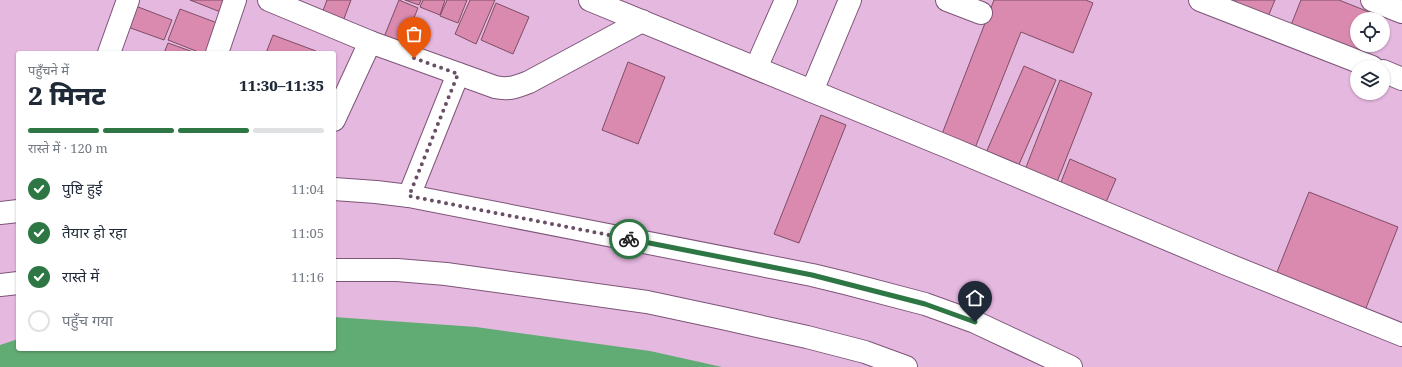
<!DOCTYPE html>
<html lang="hi">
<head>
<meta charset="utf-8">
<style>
	body { margin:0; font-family:"Noto Serif","Noto Sans Devanagari",serif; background:#f6f6f7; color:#1f2937; height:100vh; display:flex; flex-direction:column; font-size:15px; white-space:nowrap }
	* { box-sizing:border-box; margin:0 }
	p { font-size:13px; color:#747a83 }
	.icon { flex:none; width:22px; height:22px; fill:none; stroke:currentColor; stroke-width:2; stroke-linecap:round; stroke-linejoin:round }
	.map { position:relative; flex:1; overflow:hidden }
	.side { position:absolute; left:16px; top:51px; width:320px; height:300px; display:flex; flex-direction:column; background:#fff; border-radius:4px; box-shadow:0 1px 3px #0004 }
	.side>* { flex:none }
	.buttons { position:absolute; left:1350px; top:12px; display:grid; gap:8px }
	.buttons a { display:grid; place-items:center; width:40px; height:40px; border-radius:50%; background:#fff; box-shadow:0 1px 3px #0004; font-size:20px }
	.pin { position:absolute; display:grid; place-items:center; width:34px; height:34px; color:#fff; margin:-41px -17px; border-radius:50% 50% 50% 0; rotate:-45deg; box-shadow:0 0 4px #0007 }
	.pin .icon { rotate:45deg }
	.courier { position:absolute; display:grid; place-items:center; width:40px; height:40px; margin:-20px; border:3px solid #2e7745; border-radius:50%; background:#fff; color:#222; box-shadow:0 1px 5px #0007 }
	.overview em { font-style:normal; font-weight:800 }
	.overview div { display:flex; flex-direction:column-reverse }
	.overview { display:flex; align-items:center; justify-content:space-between; height:68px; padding:0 12px }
	h1 { font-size:26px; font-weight:800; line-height:30px }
	.bar { display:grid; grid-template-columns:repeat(4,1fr); gap:6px 4px; align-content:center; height:48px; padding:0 12px }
	.bar i { height:5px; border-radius:3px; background:#e0e1e3 }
	.bar .selected { background:#2e7745 }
	.bar p { grid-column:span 4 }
	ol { padding:0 12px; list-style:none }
	li { display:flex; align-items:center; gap:12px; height:44px }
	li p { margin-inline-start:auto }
	li .icon { padding:4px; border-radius:50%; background:#2e7745; color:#fff; stroke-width:4 }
	li:last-child { color:#747a83 }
	li i { width:22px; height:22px; border:2px solid #e0e1e3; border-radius:50% }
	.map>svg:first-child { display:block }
	.water { fill:#61ab74 }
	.building { fill:#db8aaf; stroke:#7e4d64 }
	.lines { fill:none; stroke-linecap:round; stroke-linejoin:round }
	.street-casing { stroke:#7d5578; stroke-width:24 }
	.secondary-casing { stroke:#7d5578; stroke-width:24 }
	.street { stroke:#fff; stroke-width:22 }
	.secondary { stroke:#fff; stroke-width:22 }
	.done { stroke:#694f65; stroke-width:4; stroke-dasharray:0 7.2 }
	.route { stroke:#2e7745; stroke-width:5 }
</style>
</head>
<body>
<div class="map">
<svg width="1402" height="367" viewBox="0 0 1402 367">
	<rect width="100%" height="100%" fill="#e5b8df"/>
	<!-- water -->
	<path class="water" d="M334 317 476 327 650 351 722 367H0V345L18 339V349H334Z"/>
	<!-- building -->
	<g class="building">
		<path d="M190 0H229L223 13Z"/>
		<path d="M327 0H351L342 24 321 16Z"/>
		<path d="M399 0 418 8 401 49 382 42Z"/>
		<path d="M405 0H421L419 5Z"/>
		<path d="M423 0H445L440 15 420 7Z"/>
		<path d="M447 0H467L458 23 440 16Z"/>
		<path d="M470 0H495L476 44 455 34Z"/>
		<path d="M994 0H1086L1093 3 1073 53 1021 32 975 148 942 134Z"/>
		<path d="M1226 0H1275L1267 19Z"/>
		<path d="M1301 0H1339L1374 14 1372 19H1357V45H1361L1357 57 1289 30Z"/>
		<path d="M496 3 529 17 513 54 481 40Z"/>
		<path d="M133 5 172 20 164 40 125 26Z"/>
		<path d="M180 9 220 24 209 53H201L168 40Z"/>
		<path d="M273 35 316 51 315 53H266Z"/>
		<path d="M168 43 196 53H164Z"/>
		<path d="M628 62 665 77 638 144 602 130Z"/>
		<path d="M1024 66 1056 80 1017 169 985 155Z"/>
		<path d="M1060 80 1092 93 1055 187 1023 175Z"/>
		<path d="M821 115 846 125 799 243 774 234Z"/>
		<path d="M1070 159 1116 179 1103 209 1058 190Z"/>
		<path d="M1309 192 1398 227 1364 313 1275 277Z"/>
	</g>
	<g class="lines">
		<defs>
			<g id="street">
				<path d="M269 0 370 42 495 87C509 90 516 87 529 82L642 21"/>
				<path d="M590 0 953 149 1224 263 1402 335"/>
				<path d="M947 0 981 13"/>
				<path d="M1200 0 1372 67"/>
				<path d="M1372 0 1402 12"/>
				<path d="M109 53 128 0"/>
				<path d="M217 53 235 0"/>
				<path d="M756 68 786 0"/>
				<path d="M1383 71 1402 79"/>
				<path d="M812 91 850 0"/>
				<path d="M334 120 370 42"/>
				<path d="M409 196 458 74"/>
			</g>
			<g id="secondary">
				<path d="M334 189 376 192 409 196 812 275 845 283 925 304 975 322 1071 367"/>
				<path d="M0 213 18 211"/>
				<path d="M334 270H397L446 274 647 302 722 318 807 337 865 352 906 367"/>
				<path d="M0 285 18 283"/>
			</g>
		</defs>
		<!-- street casing -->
		<use href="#street" class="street-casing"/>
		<!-- secondary casing -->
		<use href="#secondary" class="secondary-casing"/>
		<!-- street -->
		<use href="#street" class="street"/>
		<!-- secondary -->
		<use href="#secondary" class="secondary"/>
	</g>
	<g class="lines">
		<!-- done -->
		<path class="done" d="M414 58 458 74 409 196 629 239"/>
		<!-- route -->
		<path class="route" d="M629 239 812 275 925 304 975 322"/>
	</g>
</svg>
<div class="buttons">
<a><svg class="icon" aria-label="locate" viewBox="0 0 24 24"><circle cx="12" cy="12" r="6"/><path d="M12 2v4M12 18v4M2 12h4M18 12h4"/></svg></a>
<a><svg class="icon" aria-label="layers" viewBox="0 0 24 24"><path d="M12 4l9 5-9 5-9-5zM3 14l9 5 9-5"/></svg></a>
</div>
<div class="pin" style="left:414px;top:58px;background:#ea580c"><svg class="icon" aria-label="bag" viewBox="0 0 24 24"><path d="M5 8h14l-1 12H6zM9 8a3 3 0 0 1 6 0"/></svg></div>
<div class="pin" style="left:975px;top:322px;background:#1f2937"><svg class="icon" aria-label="home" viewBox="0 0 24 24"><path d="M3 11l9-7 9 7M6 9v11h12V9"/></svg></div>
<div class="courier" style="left:629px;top:239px"><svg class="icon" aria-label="bike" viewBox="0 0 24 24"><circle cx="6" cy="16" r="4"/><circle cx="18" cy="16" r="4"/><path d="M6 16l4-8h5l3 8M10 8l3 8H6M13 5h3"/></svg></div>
<section class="side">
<div class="overview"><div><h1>2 मिनट</h1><p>पहुँचने में</p></div><em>11:30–11:35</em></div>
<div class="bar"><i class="selected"></i><i class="selected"></i><i class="selected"></i><i></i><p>रास्ते में · 120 m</p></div>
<ol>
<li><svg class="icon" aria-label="check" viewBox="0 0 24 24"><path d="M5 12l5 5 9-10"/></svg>पुष्टि हुई<p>11:04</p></li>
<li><svg class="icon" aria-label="check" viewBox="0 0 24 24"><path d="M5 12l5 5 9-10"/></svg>तैयार हो रहा<p>11:05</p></li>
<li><svg class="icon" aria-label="check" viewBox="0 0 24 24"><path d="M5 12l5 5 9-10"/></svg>रास्ते में<p>11:16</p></li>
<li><i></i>पहुँच गया</li>
</ol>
</section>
</div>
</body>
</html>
